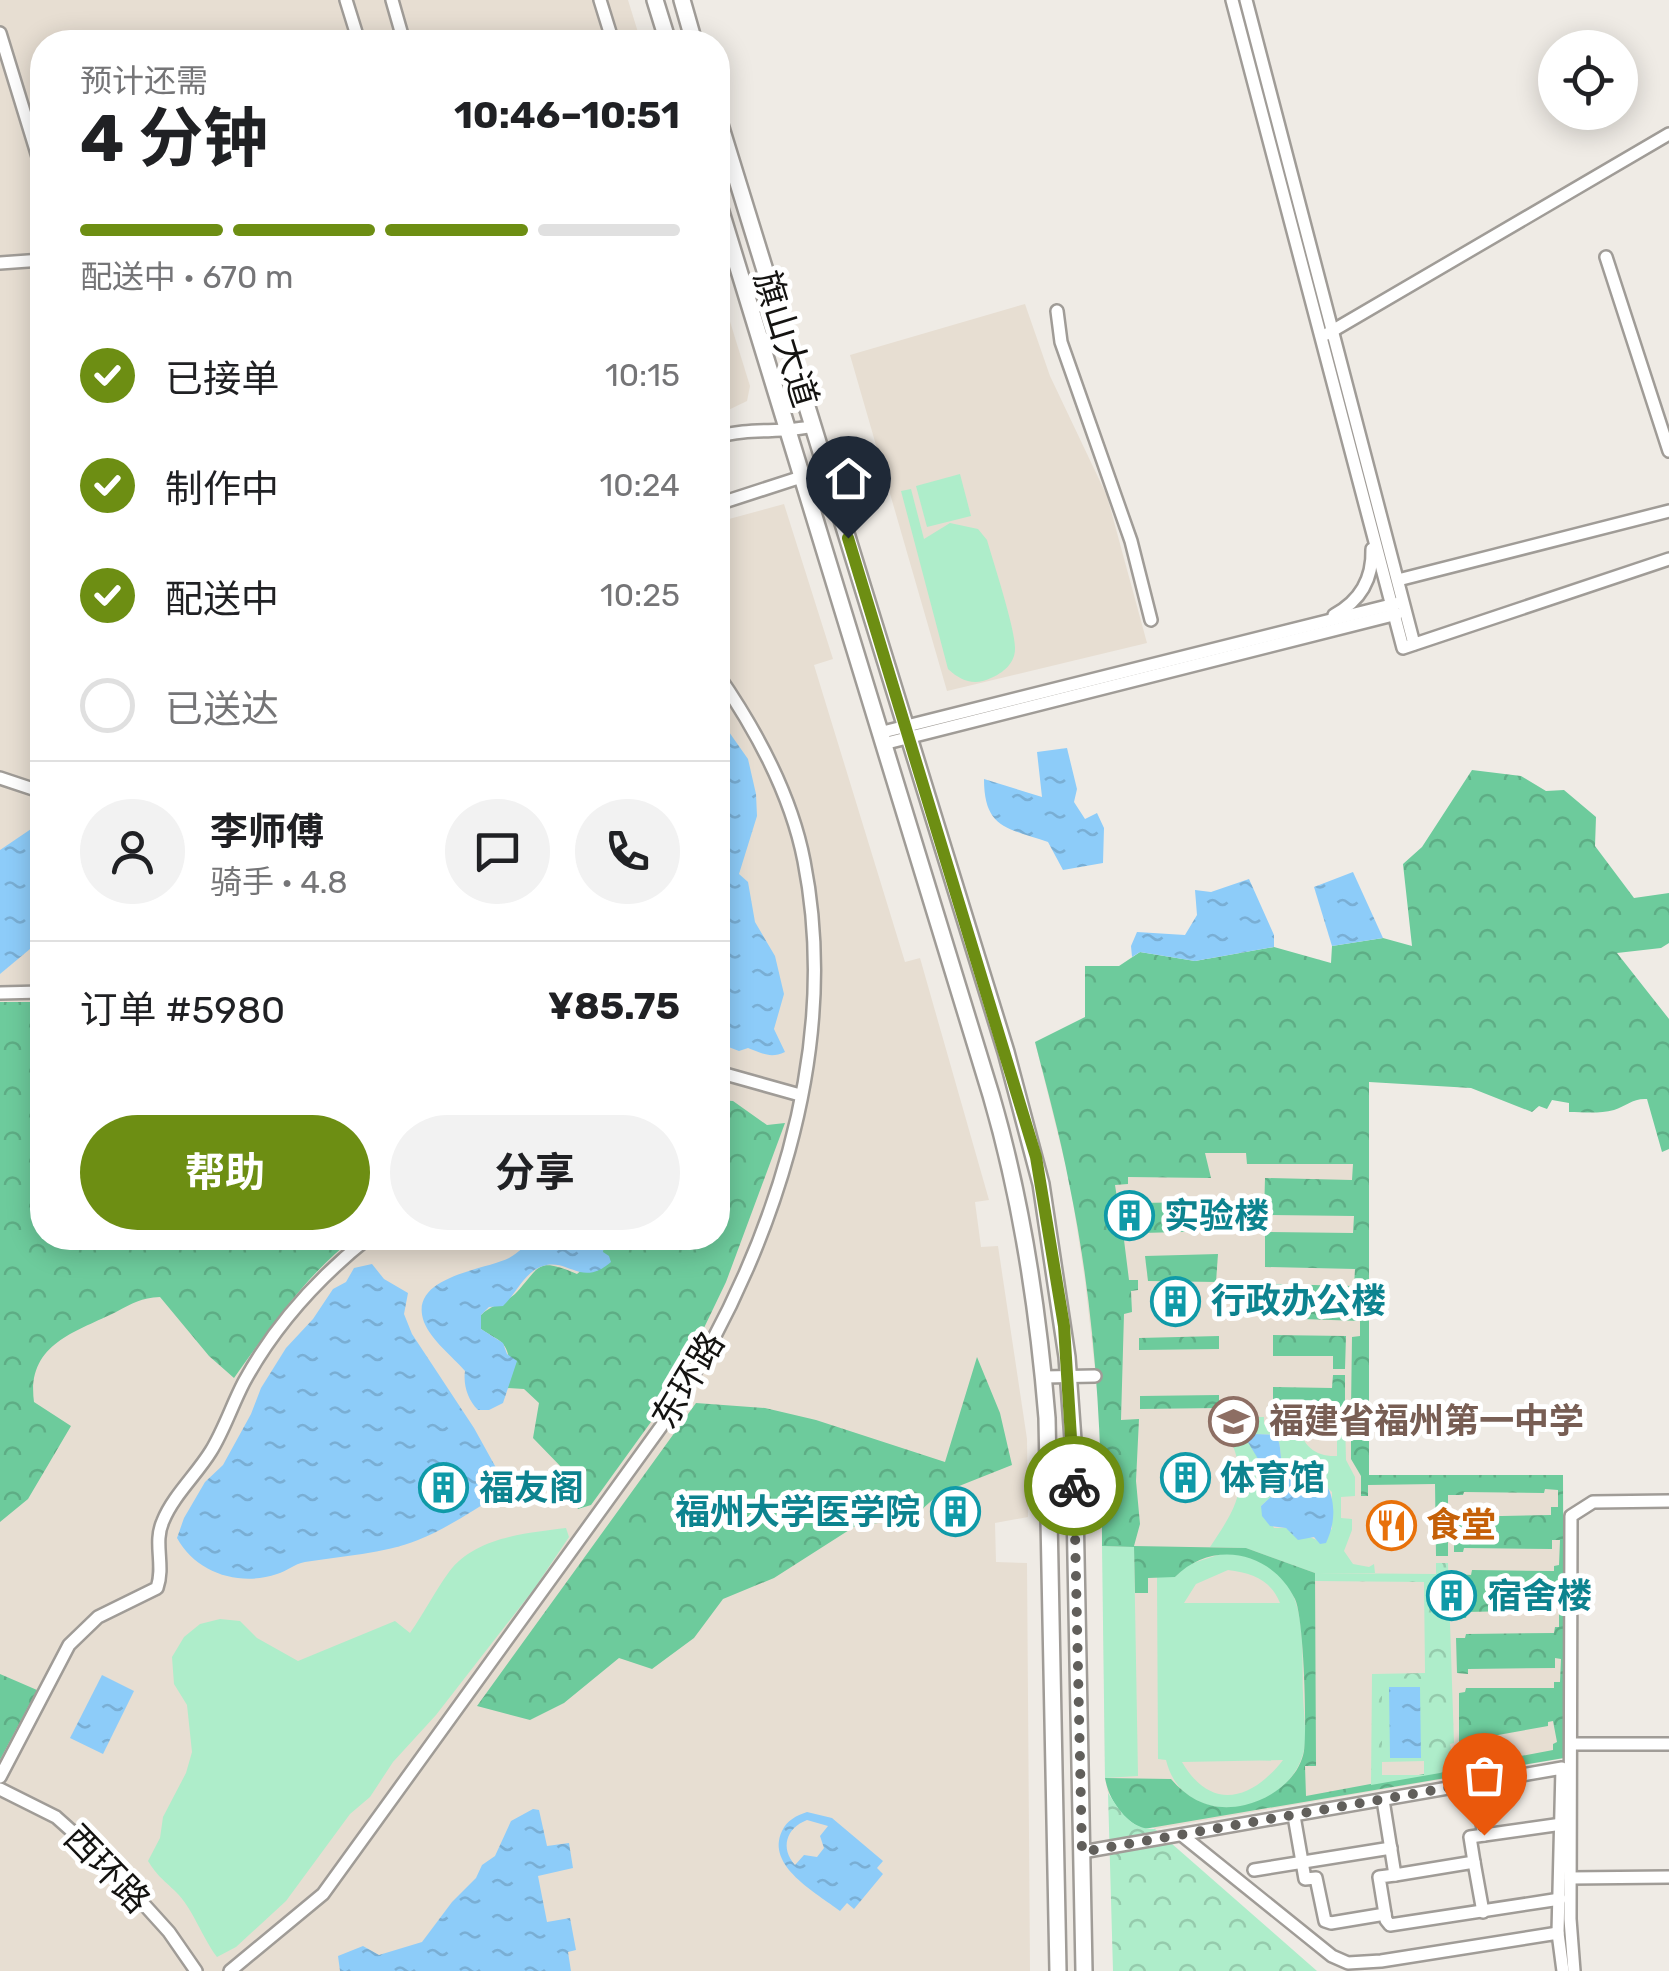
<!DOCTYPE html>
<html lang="zh">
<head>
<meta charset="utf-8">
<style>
	body { margin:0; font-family:Rubik,"Noto Sans SC",sans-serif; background:#f2f2f2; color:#202124; height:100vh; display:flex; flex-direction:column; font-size:38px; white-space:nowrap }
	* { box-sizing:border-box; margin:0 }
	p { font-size:32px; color:#757577 }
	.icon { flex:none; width:55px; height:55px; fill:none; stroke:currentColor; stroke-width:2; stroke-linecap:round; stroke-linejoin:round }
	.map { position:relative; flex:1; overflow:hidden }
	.details { position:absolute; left:30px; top:30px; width:700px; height:1220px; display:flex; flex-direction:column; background:#fff; border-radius:40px; box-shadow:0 5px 25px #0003 }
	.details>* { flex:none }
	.tools { position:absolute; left:1538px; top:30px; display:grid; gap:20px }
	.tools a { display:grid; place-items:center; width:100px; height:100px; border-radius:50%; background:#fff; box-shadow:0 5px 25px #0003; font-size:50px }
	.pin { position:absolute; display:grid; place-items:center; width:85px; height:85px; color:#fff; margin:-102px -42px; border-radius:50% 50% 50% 0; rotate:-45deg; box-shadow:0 0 10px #0007 }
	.pin .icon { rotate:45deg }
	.courier { position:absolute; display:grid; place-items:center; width:100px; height:100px; margin:-50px; border:8px solid #6d8e13; border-radius:50%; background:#fff; color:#222; box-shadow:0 2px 12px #0007 }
	.head em { font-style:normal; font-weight:700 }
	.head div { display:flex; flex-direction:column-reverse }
	.head { display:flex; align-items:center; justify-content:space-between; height:170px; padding:0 50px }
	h1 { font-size:65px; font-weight:700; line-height:75px }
	.bar { display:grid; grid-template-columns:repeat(4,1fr); gap:15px 10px; align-content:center; height:120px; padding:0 50px }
	.bar i { height:12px; border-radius:8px; background:#e0e0e0 }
	.bar .on { background:#6d8e13 }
	.bar p { grid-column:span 4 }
	.line { display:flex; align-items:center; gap:25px; padding:0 50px; border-top:2px solid #e0e0e0 }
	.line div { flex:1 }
	.round { display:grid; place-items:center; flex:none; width:105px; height:105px; border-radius:52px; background:#f2f2f2 }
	ol { padding:0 50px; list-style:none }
	li { display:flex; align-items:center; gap:30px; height:110px }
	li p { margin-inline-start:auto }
	li .icon { padding:10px; border-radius:50%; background:#6d8e13; color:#fff; stroke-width:4 }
	li:last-child { color:#757577 }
	li i { width:55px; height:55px; border:5px solid #e0e0e0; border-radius:50% }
	.primary-button { display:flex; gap:20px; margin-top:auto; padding:20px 50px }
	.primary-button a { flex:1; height:115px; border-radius:60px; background:#6d8e13; color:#fff; font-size:40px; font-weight:700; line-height:115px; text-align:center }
	.primary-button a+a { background:#f2f2f2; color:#202124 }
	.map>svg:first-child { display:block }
	.built { fill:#e7ded2 }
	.green { fill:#aeedca; fill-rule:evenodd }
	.forest { fill:url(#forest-crowns); fill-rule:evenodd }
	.park { fill:url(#park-crowns); fill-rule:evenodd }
	.water { fill:url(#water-ripples); fill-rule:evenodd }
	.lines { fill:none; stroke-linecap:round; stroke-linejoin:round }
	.minor-casing { stroke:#a09c97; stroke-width:16 }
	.highway-casing { stroke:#a09c97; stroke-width:20 }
	.minor { stroke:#fff; stroke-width:11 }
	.highway { stroke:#fff; stroke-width:15 }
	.done { stroke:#615f5b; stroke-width:10; stroke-dasharray:0 18 }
	.route { stroke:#6d8e13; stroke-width:12 }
	.labels { text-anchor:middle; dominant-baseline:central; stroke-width:10; stroke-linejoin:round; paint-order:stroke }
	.street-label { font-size:35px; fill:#141311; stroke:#fff }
	.culture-label { font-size:35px; font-weight:bold; fill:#0d838f; stroke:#fff; text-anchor:start }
	.education-label { font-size:35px; font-weight:bold; fill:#785e54; stroke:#fff; text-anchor:start }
	.food-label { font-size:35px; font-weight:bold; fill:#c56008; stroke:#fff; text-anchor:start }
</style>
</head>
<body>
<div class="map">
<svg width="1669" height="1971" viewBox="0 0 1669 1971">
	<defs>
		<pattern id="forest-crowns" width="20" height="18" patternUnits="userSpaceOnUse" patternTransform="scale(2.5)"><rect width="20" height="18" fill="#6dcb9c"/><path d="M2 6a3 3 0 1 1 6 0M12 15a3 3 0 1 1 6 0" fill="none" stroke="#5ead85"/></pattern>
		<pattern id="park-crowns" width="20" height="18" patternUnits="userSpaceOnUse" patternTransform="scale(2.5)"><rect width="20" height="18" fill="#aeedca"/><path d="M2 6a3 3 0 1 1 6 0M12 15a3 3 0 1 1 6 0" fill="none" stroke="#95caac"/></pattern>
		<pattern id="water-ripples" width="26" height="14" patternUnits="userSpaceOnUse" patternTransform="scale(2.5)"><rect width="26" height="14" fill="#8dccf9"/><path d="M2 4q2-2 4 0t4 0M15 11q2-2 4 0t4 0" fill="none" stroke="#79aed4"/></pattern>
	</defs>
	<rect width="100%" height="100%" fill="#efebe5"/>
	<!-- built -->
	<g class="built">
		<path d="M0 0H628L641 42H42V1238H718V522L784 504 833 659 814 665 905 962 920 958 989 1200 975 1202 981 1247 998 1246 1027 1439 1028 1517 995 1523 996 1562 1027 1563 1030 1971H0Z"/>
		<path d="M718 283 750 386 747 401 718 415Z"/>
		<path d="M1025 304 1050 376 1107 496 1147 643 947 691 850 355Z"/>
		<path d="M1369 1025V1475H1563L1564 1758 1155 1829 1108 1793 1105 1778 1102 1453 1097 1388 1085 1281 1070 1183 1035 1042Z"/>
	</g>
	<!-- green -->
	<g class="green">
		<path d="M960 474 971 516 927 527 916 486Z"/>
		<path d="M911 489 924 539 950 523 978 529 987 540C993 561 1016 631 1015 649 1015 663 1003 673 991 678 974 686 961 681 948 669L901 491Z"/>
		<path d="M1239 1417H1264V1424L1299 1425C1302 1446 1316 1457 1337 1456V1422H1345L1346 1460 1355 1477V1496L1341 1497V1518L1352 1519V1530L1344 1551 1353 1564 1369 1567 1374 1564 1375 1573H1315L1246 1548 1210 1547C1236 1508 1250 1487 1231 1441ZM1256 1434 1276 1435C1283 1447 1278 1459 1285 1469H1307L1332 1492V1529L1317 1540 1286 1528H1274L1261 1506 1274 1494C1271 1465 1254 1469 1256 1434Z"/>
		<path d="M566 1528 569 1537 534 1589 436 1715 393 1762 370 1797 350 1814 286 1901 236 1947 217 1957C202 1937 193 1909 176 1892 164 1880 158 1877 148 1861L160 1838 163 1817 186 1773 192 1752 187 1705 174 1684 172 1657 184 1637 200 1624 220 1619 240 1621 257 1638 298 1661 395 1621 410 1633C424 1613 435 1591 449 1572 475 1537 526 1533 566 1528Z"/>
		<path d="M1102 1546 1134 1547 1138 1776 1105 1778Z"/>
		<path d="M1224 1553C1310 1559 1302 1628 1303 1693 1303 1711 1308 1737 1303 1754 1285 1817 1183 1831 1166 1760L1158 1759 1157 1577H1175L1187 1565ZM1228 1570C1252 1573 1270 1579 1280 1603H1184L1196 1584ZM1283 1760C1252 1800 1211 1812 1182 1762Z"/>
		<path d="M1382 1678H1424V1761L1382 1762Z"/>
	</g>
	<!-- forest -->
	<g class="forest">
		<path d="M1472 770 1521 776 1546 791 1564 790 1596 817 1595 846 1634 898 1669 893V943L1661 948 1617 953 1669 1019V1149L1662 1152 1647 1099C1633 1098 1626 1106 1614 1110 1599 1114 1583 1112 1569 1112V1103L1552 1100 1547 1109 1539 1106 1532 1112 1471 1088 1369 1082V1475H1563L1564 1758 1144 1829C1123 1821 1109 1800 1105 1778L1171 1779C1191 1802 1214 1812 1245 1805 1271 1799 1299 1779 1304 1751 1307 1728 1304 1618 1295 1599 1272 1551 1212 1539 1175 1577L1148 1578V1593H1135L1134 1547 1102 1546C1102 1425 1094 1302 1069 1183 1060 1135 1047 1089 1035 1042L1085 1017V966H1119L1140 952 1195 961 1274 947 1331 963 1332 946 1383 938 1412 946 1403 864 1422 847ZM1205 1153H1246L1247 1164H1353L1352 1180 1265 1178 1264 1215 1354 1216 1353 1233 1265 1232V1267L1355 1269 1354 1286 1274 1284 1273 1318 1360 1321V1336L1352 1337 1351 1408 1354 1409 1355 1422H1351V1459L1361 1476V1496H1368V1485L1435 1484 1436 1556H1448V1495H1463L1464 1492 1544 1493 1545 1489 1558 1490V1507H1551V1515L1454 1517V1552H1463L1464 1548 1552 1549V1540H1560L1559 1565 1554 1566V1571L1472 1570 1471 1575 1456 1574V1618H1466L1467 1612 1553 1610V1602L1559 1603V1627H1555L1554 1633 1466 1634 1465 1638H1456L1457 1673 1468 1674V1669L1555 1668V1658L1561 1659 1560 1682H1554V1688H1466L1465 1692 1459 1693V1742L1548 1726V1722L1553 1721 1557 1742 1553 1744V1750L1306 1796 1305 1766H1316L1315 1573 1246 1548 1134 1546 1140 1524 1136 1481 1139 1419 1121 1420 1124 1314 1132 1312 1131 1291 1138 1290V1280H1129L1124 1240 1129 1238 1128 1229 1122 1230 1115 1185 1128 1184V1177L1211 1178Z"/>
		<path d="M0 1002H42V1238H354C305 1276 270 1328 234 1378L209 1356 160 1297C141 1298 133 1303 116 1312 76 1332 26 1344 34 1402L71 1426 28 1499 0 1522Z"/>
		<path d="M718 1100 733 1101 767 1125 785 1123 726 1282 702 1332 656 1415 591 1505 578 1509 568 1492 566 1472 533 1438 539 1403 524 1389 507 1388C510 1376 512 1354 503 1344 498 1338 487 1334 481 1329V1315C491 1305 506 1303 516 1293 541 1266 536 1257 577 1274L603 1252 604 1238H718Z"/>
		<path d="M1210 1202 1217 1231 1142 1233 1135 1203Z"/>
		<path d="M1218 1254 1216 1282 1148 1281 1145 1256Z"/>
		<path d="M1273 1335 1346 1336 1345 1369H1333V1356H1273Z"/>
		<path d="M1219 1336V1349L1139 1350V1338Z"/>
		<path d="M977 1357 1000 1413 1012 1465 939 1494 910 1520 857 1525 774 1578 723 1599 694 1638 652 1669 619 1658 564 1703 530 1720 477 1706 696 1403 765 1408 816 1420 945 1462Z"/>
		<path d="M1333 1375H1345V1408H1273V1387L1332 1388Z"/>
		<path d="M1219 1395V1408L1140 1409V1396Z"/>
		<path d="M0 1674 37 1690 0 1760Z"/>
	</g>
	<!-- park -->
	<g class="park">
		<path d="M1436 1563H1448L1454 1743 1450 1744 1455 1768 1440 1773 1371 1785 1372 1674 1425 1673 1424 1582 1315 1581V1573L1436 1574ZM1382 1678 1424 1679V1775H1382Z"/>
		<path d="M1108 1793C1120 1811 1131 1830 1155 1829L1317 1971H1113Z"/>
	</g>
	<!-- water -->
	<g class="water">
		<path d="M729 732 748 759 756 794 757 816 739 874 748 882 755 922 775 956 784 994 774 1029 785 1052C770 1059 762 1053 748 1048L739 1051 718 1043V764L728 758Z"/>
		<path d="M1067 748 1077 789 1074 802 1085 819 1097 813 1104 828 1103 863 1063 870 1048 842C1008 828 984 829 984 779L1042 797 1037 752Z"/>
		<path d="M42 826V939L0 974V850L34 827Z"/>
		<path d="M1353 872 1383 938 1332 946 1314 887Z"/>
		<path d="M1249 879 1274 935V947L1195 961 1140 952 1132 957 1131 946 1137 932 1185 935 1197 915 1195 890 1211 892Z"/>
		<path d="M534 1238H604L603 1252 609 1256 611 1262C581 1288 569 1258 543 1266 525 1271 516 1294 503 1306L489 1307 481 1315V1329L503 1343 507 1354 517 1361 503 1403 489 1410H478C468 1400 463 1385 465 1371 453 1357 431 1340 424 1322 407 1276 486 1270 509 1258 518 1253 526 1245 534 1238Z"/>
		<path d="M372 1264 384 1279 408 1293 404 1314 412 1334 474 1428 505 1484 499 1495C473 1510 446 1529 418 1540 383 1554 342 1556 305 1562 294 1564 287 1571 277 1574 240 1587 196 1573 177 1538L184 1518 205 1482 223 1465 251 1414 261 1388 286 1348 313 1319 333 1289 346 1282 354 1268Z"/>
		<path d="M1256 1434 1276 1435C1283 1447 1278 1459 1285 1469 1331 1462 1343 1508 1326 1543L1320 1544 1314 1537 1298 1540 1286 1528 1270 1526 1262 1516 1261 1506 1274 1494 1275 1487 1246 1439Z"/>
		<path d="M102 1675 134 1691 103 1754 70 1738Z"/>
		<path d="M1389 1687H1420L1421 1758H1390Z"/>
		<path d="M533 1809 539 1810 547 1846 569 1843 573 1868 538 1876 547 1922 570 1918 576 1950 568 1952 571 1971H340L338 1956 363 1946 379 1955 422 1942 452 1902 476 1878 482 1865 495 1856 511 1821Z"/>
		<path d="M807 1812 832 1818 883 1861 877 1868 883 1874 854 1909 847 1903 840 1911C817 1893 765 1866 782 1831 787 1820 796 1816 807 1812ZM807 1820 828 1826 820 1836 824 1848 817 1857 804 1855 795 1865C780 1848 786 1828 807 1820Z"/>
	</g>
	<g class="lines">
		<defs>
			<g id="minor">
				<path d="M346 0 359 42"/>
				<path d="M392 0 404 42"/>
				<path d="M600 0 613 42"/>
				<path d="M1232 0 1403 648 1669 559"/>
				<path d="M1246 0 1414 644"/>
				<path d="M0 33 42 170"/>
				<path d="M1606 257 1669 451"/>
				<path d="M0 263 42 260"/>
				<path d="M1057 311 1061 342 1131 541 1151 620"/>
				<path d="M1327 334 1669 134"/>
				<path d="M718 437C749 427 781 434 813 426"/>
				<path d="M718 504 826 469"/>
				<path d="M1398 580 1669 511"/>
				<path d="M1334 615C1360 601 1373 579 1372 549"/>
				<path d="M879 733 1399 603"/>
				<path d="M883 744 1397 614"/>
				<path d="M0 778 42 792"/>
				<path d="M0 993 42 992"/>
				<path d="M718 1072 800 1095"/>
				<path d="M1044 1377 1095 1376"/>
				<path d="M1571 1744H1669"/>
				<path d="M0 1777 69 1645 98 1617 157 1588C165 1565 153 1543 163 1521 173 1496 197 1474 211 1451 224 1430 232 1405 244 1382 275 1325 318 1278 368 1238"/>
				<path d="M1475 1783 1484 1835"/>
				<path d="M0 1789 56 1817 103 1859 169 1932 196 1971"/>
				<path d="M1383 1800 1395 1875 1474 1862 1483 1912"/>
				<path d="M1294 1816 1305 1879 1316 1878 1325 1921 1331 1923 1385 1914"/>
				<path d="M1183 1836 1332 1956 1348 1963 1381 1961 1558 1933 1563 1971"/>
				<path d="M1082 1852 1562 1768 1558 1933"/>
				<path d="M1474 1862 1470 1837 1562 1824"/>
				<path d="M1254 1870 1391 1848"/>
				<path d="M1395 1875 1379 1877 1386 1920 1390 1925 1560 1899"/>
				<path d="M1570 1878 1669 1877"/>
				<path d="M230 1971 323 1894 668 1417C771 1255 842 1054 804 861 791 794 756 730 718 675"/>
				<path d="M1574 1971 1570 1919 1571 1516 1593 1502 1669 1501"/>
			</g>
			<g id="highway">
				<path d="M655 0 668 42"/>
				<path d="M682 0 694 42"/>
				<path d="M718 118 1006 1052 1041 1184 1067 1357 1074 1454 1084 1971"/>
				<path d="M718 202 991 1095C1022 1201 1038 1308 1047 1418L1058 1971"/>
			</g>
		</defs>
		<!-- minor casing -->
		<use href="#minor" class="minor-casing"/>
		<!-- highway casing -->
		<use href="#highway" class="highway-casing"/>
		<!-- minor -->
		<use href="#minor" class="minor"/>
		<!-- highway -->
		<use href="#highway" class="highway"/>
	</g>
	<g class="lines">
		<!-- done -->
		<path class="done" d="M1074 1486 1082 1852 1475 1783 1484 1835"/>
		<!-- route -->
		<path class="route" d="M848 538 1036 1157 1064 1326 1074 1486"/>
	</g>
	<!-- icons -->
	<defs>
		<symbol id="building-ring" viewBox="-11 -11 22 22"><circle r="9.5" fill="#fff" stroke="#0f9aa8" stroke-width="1.5"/><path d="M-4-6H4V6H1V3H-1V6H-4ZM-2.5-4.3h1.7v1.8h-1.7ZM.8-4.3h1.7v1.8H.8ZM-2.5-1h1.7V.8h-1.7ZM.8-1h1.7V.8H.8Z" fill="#0f9aa8"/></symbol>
		<symbol id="school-ring" viewBox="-11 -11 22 22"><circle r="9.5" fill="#fff" stroke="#8d6e63" stroke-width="1.5"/><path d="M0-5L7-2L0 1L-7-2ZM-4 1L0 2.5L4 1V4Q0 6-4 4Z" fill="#8d6e63"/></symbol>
		<symbol id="restaurant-ring" viewBox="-11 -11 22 22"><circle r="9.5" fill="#fff" stroke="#e8710a" stroke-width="1.5"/><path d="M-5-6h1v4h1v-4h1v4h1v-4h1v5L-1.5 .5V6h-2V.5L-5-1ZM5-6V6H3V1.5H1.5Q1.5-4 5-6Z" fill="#e8710a"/></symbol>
	</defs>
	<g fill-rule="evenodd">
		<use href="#building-ring" x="1102" y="1188" width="55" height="55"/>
		<use href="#building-ring" x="1148" y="1274" width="55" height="55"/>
		<use href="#school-ring" x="1206" y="1394" width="55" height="55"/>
		<use href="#building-ring" x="1158" y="1450" width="55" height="55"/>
		<use href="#building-ring" x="416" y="1460" width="55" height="55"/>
		<use href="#building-ring" x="928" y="1484" width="55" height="55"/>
		<use href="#restaurant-ring" x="1364" y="1498" width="55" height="55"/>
		<use href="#building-ring" x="1424" y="1568" width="55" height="55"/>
	</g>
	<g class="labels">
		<!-- street labels -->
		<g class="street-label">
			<text transform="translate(786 339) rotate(73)">旗山大道</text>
			<text transform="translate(688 1380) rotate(-59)">东环路</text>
			<text transform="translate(107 1869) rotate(46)">西环路</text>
		</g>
		<!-- culture labels -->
		<g class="culture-label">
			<text x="1164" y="1216">实验楼</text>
			<text x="1211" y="1301">行政办公楼</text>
			<text x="1220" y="1478">体育馆</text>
			<text x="479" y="1488">福友阁</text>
			<text x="920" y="1512" text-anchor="end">福州大学医学院</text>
			<text x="1487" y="1596">宿舍楼</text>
		</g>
		<!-- education labels -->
		<g class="education-label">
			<text x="1269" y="1421">福建省福州第一中学</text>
		</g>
		<!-- food labels -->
		<g class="food-label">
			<text x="1426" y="1525">食堂</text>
		</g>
	</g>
</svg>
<div class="tools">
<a><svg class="icon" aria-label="locate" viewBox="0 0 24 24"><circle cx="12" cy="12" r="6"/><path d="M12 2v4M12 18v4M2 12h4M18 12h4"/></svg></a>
</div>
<div class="pin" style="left:1484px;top:1835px;background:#ea580c"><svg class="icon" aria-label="bag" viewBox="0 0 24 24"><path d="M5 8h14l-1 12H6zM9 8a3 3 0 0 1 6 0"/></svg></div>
<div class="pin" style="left:848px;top:538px;background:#1f2937"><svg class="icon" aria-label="home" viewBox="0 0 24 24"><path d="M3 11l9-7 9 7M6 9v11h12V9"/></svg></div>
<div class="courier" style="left:1074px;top:1486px"><svg class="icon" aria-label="bike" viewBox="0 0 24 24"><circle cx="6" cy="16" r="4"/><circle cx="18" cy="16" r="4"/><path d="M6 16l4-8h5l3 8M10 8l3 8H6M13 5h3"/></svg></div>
<section class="details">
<div class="head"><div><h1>4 分钟</h1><p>预计还需</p></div><em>10:46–10:51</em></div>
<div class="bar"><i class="on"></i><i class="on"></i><i class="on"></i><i></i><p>配送中 · 670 m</p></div>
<ol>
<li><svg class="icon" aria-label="check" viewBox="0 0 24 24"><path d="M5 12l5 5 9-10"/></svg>已接单<p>10:15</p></li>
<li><svg class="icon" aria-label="check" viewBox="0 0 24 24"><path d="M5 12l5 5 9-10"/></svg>制作中<p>10:24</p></li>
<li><svg class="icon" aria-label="check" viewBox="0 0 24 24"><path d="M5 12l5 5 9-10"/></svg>配送中<p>10:25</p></li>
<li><i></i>已送达</li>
</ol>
<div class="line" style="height:180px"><a class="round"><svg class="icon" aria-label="person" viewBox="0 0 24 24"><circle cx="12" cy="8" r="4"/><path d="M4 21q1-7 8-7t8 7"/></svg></a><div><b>李师傅</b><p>骑手 · 4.8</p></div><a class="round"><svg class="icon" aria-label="chat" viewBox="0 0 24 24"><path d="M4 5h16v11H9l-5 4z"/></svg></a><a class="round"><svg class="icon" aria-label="phone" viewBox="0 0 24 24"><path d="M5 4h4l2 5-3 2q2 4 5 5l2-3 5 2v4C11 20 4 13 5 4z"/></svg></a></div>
<div class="line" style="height:130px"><div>订单 #5980</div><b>¥85.75</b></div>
<div class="primary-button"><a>帮助</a><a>分享</a></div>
</section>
</div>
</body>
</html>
